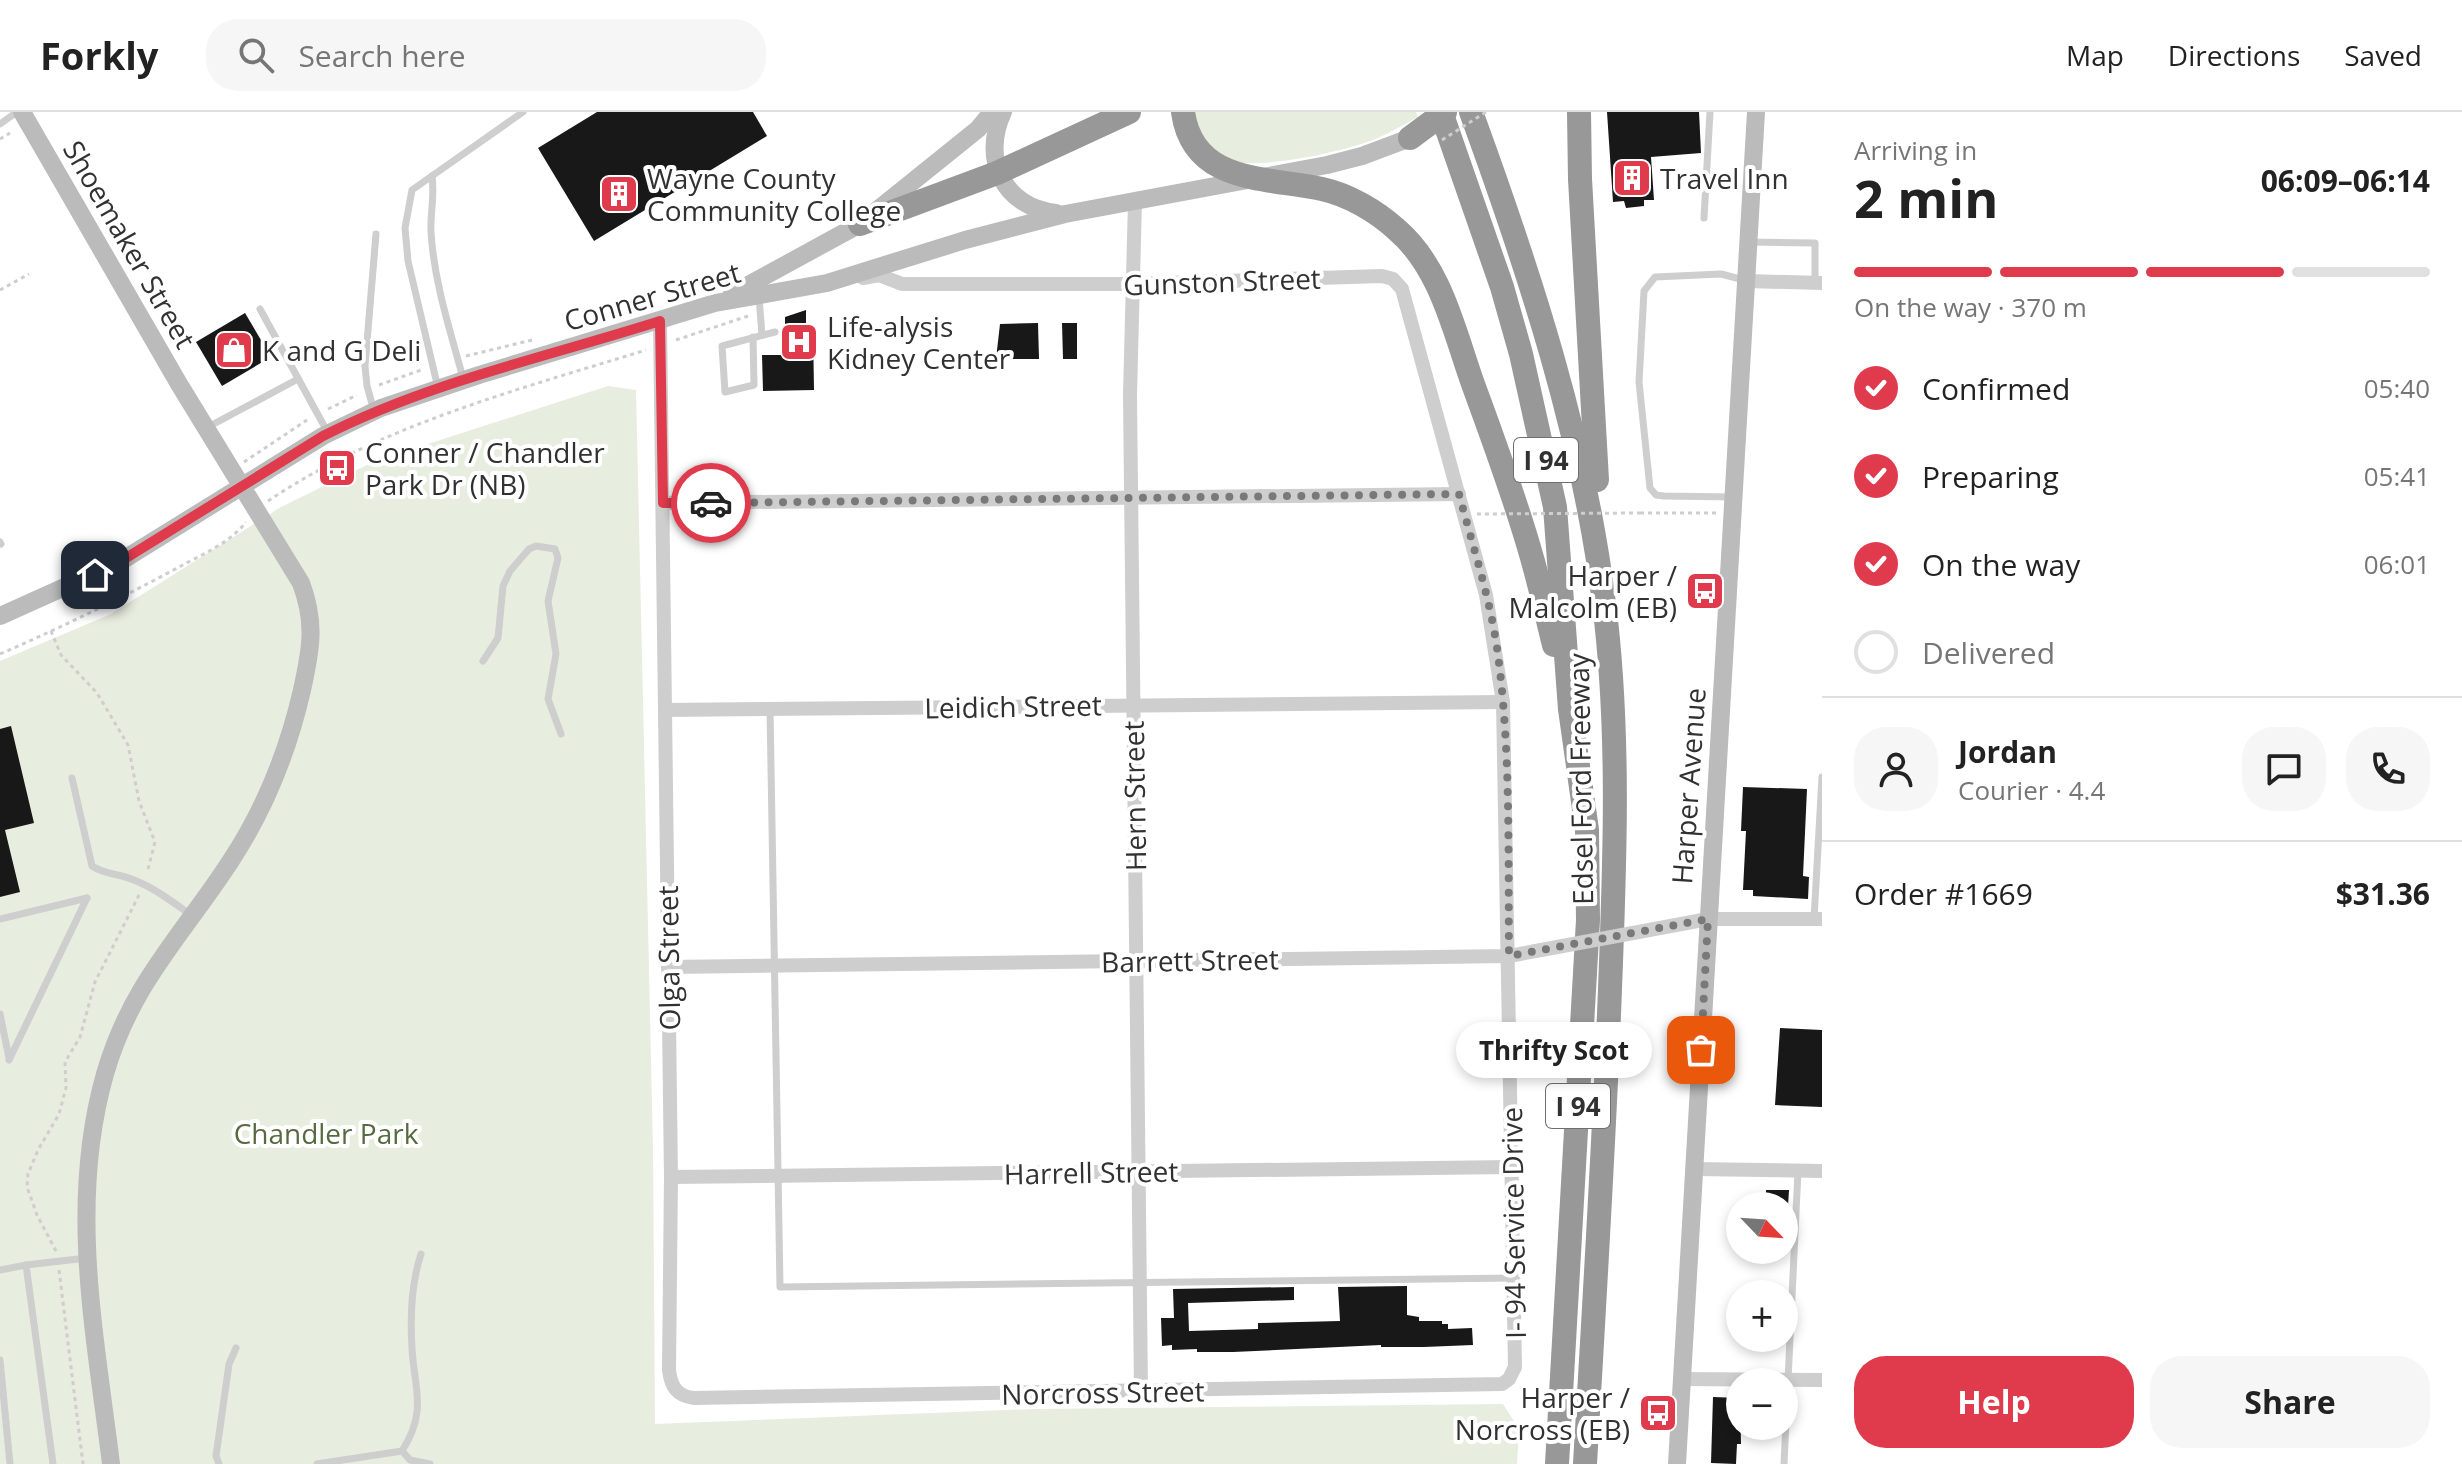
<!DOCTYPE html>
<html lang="en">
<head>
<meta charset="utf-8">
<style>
	body { margin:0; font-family:"Open Sans",sans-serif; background:#f6f6f6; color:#222; height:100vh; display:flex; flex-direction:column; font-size:30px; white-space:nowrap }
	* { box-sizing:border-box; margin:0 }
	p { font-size:26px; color:#767676 }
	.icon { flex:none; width:44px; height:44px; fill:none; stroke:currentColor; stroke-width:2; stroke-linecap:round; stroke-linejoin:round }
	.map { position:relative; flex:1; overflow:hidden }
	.panel { display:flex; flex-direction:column; background:#fff; width:640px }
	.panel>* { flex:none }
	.needle { width:52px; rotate:115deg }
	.tools { position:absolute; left:1726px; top:1080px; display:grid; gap:16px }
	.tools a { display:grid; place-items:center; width:72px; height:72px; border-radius:50%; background:#fff; box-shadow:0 4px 12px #0003; font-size:40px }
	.pin { position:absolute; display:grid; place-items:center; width:68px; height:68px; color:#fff; margin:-34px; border-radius:16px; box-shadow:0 4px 12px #0006 }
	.courier { position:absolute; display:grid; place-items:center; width:80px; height:80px; margin:-40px; border:6px solid #df3b4c; border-radius:50%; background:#fff; color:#222; box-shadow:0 2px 10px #0007 }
	.bubble { position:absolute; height:56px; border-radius:28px; background:#fff; box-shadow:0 4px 12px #0003; font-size:26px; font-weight:700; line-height:56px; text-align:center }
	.overview em { font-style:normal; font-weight:700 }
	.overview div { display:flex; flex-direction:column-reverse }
	.overview { display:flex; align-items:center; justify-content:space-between; height:136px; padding:0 32px }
	h1 { font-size:52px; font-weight:700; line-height:60px }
	.bar { display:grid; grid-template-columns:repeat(4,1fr); gap:12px 8px; align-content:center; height:96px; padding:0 32px }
	.bar i { height:10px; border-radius:6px; background:#e0e0e0 }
	.bar .active { background:#df3b4c }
	.bar p { grid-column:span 4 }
	.line { display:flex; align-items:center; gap:20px; padding:0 32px; border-top:2px solid #e0e0e0 }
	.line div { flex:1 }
	.round { display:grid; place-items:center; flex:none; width:84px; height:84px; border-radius:32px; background:#f6f6f6 }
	ol { padding:0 32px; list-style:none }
	li { display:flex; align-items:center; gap:24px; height:88px }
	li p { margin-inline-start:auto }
	li .icon { padding:8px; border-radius:50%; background:#df3b4c; color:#fff; stroke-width:4 }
	li:last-child { color:#767676 }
	li i { width:44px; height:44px; border:4px solid #e0e0e0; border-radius:50% }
	.cta { display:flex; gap:16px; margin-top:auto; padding:16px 32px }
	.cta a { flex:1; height:92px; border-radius:32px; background:#df3b4c; color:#fff; font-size:32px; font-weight:700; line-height:92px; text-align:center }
	.cta a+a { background:#f6f6f6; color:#222 }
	header { display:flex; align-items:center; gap:48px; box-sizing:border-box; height:112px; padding:0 40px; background:#fff; border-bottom:2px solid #e0e0e0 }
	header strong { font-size:38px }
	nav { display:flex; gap:44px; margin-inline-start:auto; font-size:28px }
	.search { width:560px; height:72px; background:#f6f6f6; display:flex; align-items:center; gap:20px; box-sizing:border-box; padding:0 28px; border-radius:32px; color:#767676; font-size:30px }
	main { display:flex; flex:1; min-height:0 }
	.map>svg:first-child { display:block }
	.green { fill:#e7eddf }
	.building { fill:#181818 }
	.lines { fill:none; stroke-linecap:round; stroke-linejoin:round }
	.path { stroke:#cecece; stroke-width:3; stroke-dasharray:4 4; stroke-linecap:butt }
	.lane { stroke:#cecece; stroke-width:7 }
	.street { stroke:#cecece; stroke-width:14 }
	.secondary { stroke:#bbb; stroke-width:18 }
	.highway { stroke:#989898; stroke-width:24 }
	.path-bridge { stroke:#cecece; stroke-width:3; stroke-dasharray:4 4; stroke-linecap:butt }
	.street-bridge { stroke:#cecece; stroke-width:14 }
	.highway-bridge { stroke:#989898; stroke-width:24 }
	.done { stroke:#797979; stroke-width:8; stroke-dasharray:0 14.4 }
	.route { stroke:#df3b4c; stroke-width:10 }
	.labels { text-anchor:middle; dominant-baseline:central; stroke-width:8; stroke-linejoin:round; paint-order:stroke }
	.shield { fill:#fff; stroke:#6f6f6f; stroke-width:2 }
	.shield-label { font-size:26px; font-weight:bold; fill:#313131 }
	.poi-label { font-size:28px; fill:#313131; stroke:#fff; text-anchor:start }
	.street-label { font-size:28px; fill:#313131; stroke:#fff }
	.park-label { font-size:28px; fill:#556b3f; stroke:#fff }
</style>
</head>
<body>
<header>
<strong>Forkly</strong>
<div class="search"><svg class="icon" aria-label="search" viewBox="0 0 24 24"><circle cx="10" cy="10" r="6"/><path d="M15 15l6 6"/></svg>Search here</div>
<nav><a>Map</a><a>Directions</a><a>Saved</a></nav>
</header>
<main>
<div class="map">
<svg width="1822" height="1352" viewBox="0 0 1822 1352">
	<rect width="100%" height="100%" fill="#fff"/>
	<!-- green -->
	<g class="green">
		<path d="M1194 0H1416L1418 5C1403 13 1388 22 1373 28 1341 40 1253 60 1221 47 1204 40 1200 16 1194 0Z"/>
		<path d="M608 274 636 278 653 1037 655 1312 1033 1297 1503 1292 1519 1317 1517 1352H0V549L111 502 281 395 375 349Z"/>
	</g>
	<!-- building -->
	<g class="building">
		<path d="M597 0H753L767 24 594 129 538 36Z"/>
		<path d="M1607 0H1699L1701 41 1651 45 1654 88H1644V94L1626 96 1624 89 1613 90Z"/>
		<path d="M806 198V217H813L814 278 763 279 762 243H785V205Z"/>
		<path d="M245 201 271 245 222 274 196 230Z"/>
		<path d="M1038 211 1039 247H996L1000 212Z"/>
		<path d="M1062 211H1077V247H1063Z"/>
		<path d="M11 614 34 711 5 718 20 780 0 785V617Z"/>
		<path d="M1743 675 1807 677 1803 764 1809 765 1808 787 1753 784V778H1743L1746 719H1741Z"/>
		<path d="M1780 916 1822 918V995L1775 993Z"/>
		<path d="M1766 1078H1789L1788 1094H1766Z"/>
		<path d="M1407 1174V1203L1419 1205V1209H1442V1212H1448V1217L1472 1216 1473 1233 1424 1235H1381V1233L1233 1240H1197V1237L1172 1238V1233L1162 1234 1161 1206H1174L1173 1177 1294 1175V1188L1188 1191 1189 1219 1258 1217V1211L1340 1209 1338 1175Z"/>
		<path d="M1713 1285 1740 1286 1741 1332H1737L1736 1352 1711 1351Z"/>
	</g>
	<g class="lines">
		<!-- path -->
		<g class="path">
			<path d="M0 27 10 21"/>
			<path d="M0 178 29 162"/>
			<path d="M693 179 719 170"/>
			<path d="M676 228 748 204"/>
			<path d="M466 244 532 228"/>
			<path d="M379 273 424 257"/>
			<path d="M328 297 357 283"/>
			<path d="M244 350 307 308"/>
			<path d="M268 389C381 313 517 278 646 238"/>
			<path d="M1640 401H1716"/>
			<path d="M51 519 61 543 97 581 128 633 139 689 155 730 147 761"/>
			<path d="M0 542C62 515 120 487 179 455 201 443 230 431 246 410"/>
			<path d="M56 1139 37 1103 27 1075 28 1062 38 1038 59 1002 66 976 65 950 80 925 95 870 139 783"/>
			<path d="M59 1158 83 1352"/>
		</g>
		<!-- lane -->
		<g class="lane">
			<path d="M0 12 17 0"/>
			<path d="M432 64C435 84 430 101 431 120 434 170 450 218 463 266"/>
			<path d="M1704 106 1710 0"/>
			<path d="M1750 130 1815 131V171"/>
			<path d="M759 185 762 223"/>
			<path d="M260 197 328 321"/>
			<path d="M753 225 754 273 725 280 722 234 775 220"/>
			<path d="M438 276 408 149 405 116 412 78 523 0"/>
			<path d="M374 299 367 274 365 254 376 122"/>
			<path d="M208 315 298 267"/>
			<path d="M1732 385 1664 384 1656 383 1650 376 1639 270 1644 179 1655 165 1721 162 1744 168"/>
			<path d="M0 430 1 432"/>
			<path d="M483 549 498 526 503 474 510 459 529 437 536 434 555 437 558 446 548 489 556 542 548 587 561 622"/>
			<path d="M770 597 780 1175 1514 1166"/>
			<path d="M72 666 92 754C103 761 110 761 122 764 148 771 170 788 191 803"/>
			<path d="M0 807 87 786"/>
			<path d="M1814 807 1822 665"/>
			<path d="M0 902 9 946"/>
			<path d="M9 948 87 786"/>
			<path d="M0 1158 26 1153"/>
			<path d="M0 1248 10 1352"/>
			<path d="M402 1339 410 1348 430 1352"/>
			<path d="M53 1352 26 1153 87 1146"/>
			<path d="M219 1352 216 1344 229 1252 236 1236"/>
			<path d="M317 1352 402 1339C428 1298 414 1277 412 1236 410 1204 411 1172 421 1142"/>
			<path d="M1784 1352 1798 1059"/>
		</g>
		<!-- street -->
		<g class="street">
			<path d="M1135 89 1130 283 1141 1280"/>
			<path d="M1747 169 1822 171"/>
			<path d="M660 209 671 1065 669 1258C671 1275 677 1284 694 1286L1502 1272 1509 1267 1515 1255 1503 590 1486 483 1402 177 1393 167 1382 164 1132 172H902L879 163 863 166"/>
			<path d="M663 391 1459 382"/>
			<path d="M665 598 1503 590"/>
			<path d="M1660 816 1708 807H1822"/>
			<path d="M668 855 1509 844 1541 838"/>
			<path d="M1694 1057 1822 1059"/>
			<path d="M671 1065 1512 1055"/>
			<path d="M1682 1267 1822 1268"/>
		</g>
		<!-- secondary -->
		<g class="secondary">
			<path d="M22 0 179 272 301 471C316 511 311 537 302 578 288 639 265 697 230 750 181 825 131 872 105 962 68 1092 95 1221 111 1352"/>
			<path d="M1003 0C981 47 1003 95 1056 101"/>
			<path d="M732 182 860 112 978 17 992 0"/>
			<path d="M0 504 118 451 323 324 381 296 479 263 715 191 827 171 965 128 1065 102 1327 53 1362 44 1410 26"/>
			<path d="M1677 1352 1756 0"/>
		</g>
		<!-- highway -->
		<g class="highway">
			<path d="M1183 0C1193 72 1266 65 1322 77 1349 83 1376 99 1396 117 1441 155 1454 219 1473 272 1493 327 1514 383 1530 439 1539 469 1546 501 1554 533"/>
			<path d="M1441 0 1502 175 1521 242 1555 395 1570 597 1587 718 1588 808 1557 1352"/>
			<path d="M1471 0C1529 159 1583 322 1604 491 1620 619 1615 748 1610 877 1604 1035 1594 1194 1585 1352"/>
			<path d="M1579 0 1580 67 1597 368"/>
			<path d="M860 112 997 61 1129 0"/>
		</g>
		<!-- path-bridge -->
		<g class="path-bridge">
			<path d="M1442 28 1486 0"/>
			<path d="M1477 402 1640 401"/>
		</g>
		<!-- street-bridge -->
		<path class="street-bridge" d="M1541 838 1660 816"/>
		<!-- highway-bridge -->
		<path class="highway-bridge" d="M1410 26 1445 0"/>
	</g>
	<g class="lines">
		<!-- done -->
		<path class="done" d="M711 391 1459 382C1473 435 1491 489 1498 543 1511 643 1508 744 1509 844L1708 807 1701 938"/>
		<!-- route -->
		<path class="route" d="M95 463 118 451 323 324C429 270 547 245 660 209L663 391H711"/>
	</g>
	<!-- icons -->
	<defs>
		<symbol id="building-square" viewBox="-11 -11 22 22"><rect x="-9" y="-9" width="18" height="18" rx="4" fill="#df3b4c" stroke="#fff"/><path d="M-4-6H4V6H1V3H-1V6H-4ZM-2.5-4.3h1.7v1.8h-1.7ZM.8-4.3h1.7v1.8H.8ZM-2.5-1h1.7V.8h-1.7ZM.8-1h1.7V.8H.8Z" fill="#fff"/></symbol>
		<symbol id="hospital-square" viewBox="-11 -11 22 22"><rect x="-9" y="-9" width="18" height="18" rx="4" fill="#df3b4c" stroke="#fff"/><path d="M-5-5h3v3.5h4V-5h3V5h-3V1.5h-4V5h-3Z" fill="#fff"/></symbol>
		<symbol id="shop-square" viewBox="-11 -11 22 22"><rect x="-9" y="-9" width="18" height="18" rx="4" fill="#df3b4c" stroke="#fff"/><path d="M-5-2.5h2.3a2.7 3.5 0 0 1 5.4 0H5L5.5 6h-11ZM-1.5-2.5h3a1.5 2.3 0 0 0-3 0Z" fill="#fff"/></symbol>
		<symbol id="bus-square" viewBox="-11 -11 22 22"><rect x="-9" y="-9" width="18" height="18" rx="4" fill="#df3b4c" stroke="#fff"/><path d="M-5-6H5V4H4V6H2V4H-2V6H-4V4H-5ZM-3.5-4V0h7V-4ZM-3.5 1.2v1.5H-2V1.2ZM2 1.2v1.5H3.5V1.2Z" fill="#fff"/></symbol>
	</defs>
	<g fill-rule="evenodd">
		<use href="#building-square" x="1610" y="44" width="44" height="44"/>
		<use href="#building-square" x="597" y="60" width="44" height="44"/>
		<use href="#hospital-square" x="777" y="208" width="44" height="44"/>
		<use href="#shop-square" x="212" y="216" width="44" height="44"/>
		<use href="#bus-square" x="315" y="334" width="44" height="44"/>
		<use href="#bus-square" x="1683" y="457" width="44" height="44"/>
		<use href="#bus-square" x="1636" y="1279" width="44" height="44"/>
	</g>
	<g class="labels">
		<!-- shield labels -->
		<g class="shield">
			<rect x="1514" y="326" width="64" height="44" rx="6"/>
			<rect x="1546" y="972" width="64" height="44" rx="6"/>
		</g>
		<g class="shield-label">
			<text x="1546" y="348">I 94</text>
			<text x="1578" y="994">I 94</text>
		</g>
		<!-- poi labels -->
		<g class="poi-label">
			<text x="647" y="66">Wayne County<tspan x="647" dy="32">Community College</tspan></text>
			<text x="1660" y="66">Travel Inn</text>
			<text x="827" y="214">Life-alysis<tspan x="827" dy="32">Kidney Center</tspan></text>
			<text x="262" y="238">K and G Deli</text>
			<text x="365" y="340">Conner / Chandler<tspan x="365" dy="32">Park Dr (NB)</tspan></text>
			<text x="1677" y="463" text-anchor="end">Harper /<tspan x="1677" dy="32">Malcolm (EB)</tspan></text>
			<text x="1630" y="1285" text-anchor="end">Harper /<tspan x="1630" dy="32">Norcross (EB)</tspan></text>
		</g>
		<!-- street labels -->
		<g class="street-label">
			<text transform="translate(130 132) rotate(60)">Shoemaker Street</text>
			<text transform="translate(1222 169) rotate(-2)">Gunston Street</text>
			<text transform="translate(652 184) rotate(-16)">Conner Street</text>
			<text transform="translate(1013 594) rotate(-1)">Leidich Street</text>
			<text transform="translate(1580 667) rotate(-91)">Edsel Ford Freeway</text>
			<text transform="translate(1688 674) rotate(-86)">Harper Avenue</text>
			<text transform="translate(1134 684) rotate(-91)">Hern Street</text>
			<text transform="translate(668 846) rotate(-91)">Olga Street</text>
			<text transform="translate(1190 848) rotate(-1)">Barrett Street</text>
			<text transform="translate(1091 1060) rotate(-1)">Harrell Street</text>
			<text transform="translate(1513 1111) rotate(-91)">I- 94 Service Drive</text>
			<text transform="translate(1103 1280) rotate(-1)">Norcross Street</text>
		</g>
		<!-- park labels -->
		<g class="park-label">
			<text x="326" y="1021">Chandler Park</text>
		</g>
	</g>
</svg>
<div class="tools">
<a><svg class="needle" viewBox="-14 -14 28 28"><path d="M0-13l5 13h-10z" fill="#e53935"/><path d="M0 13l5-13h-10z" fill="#767676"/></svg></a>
<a>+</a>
<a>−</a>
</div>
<div class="pin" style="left:1701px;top:938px;background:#ea580c"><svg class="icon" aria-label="bag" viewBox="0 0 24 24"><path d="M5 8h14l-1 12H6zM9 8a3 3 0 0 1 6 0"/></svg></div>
<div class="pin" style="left:95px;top:463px;background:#1f2937"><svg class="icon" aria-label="home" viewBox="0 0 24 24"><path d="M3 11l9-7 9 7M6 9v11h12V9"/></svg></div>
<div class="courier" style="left:711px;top:391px"><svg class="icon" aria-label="car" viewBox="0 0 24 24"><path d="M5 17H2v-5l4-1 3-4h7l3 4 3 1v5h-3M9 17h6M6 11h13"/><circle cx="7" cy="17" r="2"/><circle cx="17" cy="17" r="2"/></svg></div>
<div class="bubble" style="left:1456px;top:910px;width:196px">Thrifty Scot</div>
</div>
<section class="panel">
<div class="overview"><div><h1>2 min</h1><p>Arriving in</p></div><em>06:09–06:14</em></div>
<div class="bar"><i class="active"></i><i class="active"></i><i class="active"></i><i></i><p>On the way · 370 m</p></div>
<ol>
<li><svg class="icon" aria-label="check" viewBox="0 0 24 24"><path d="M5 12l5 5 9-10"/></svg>Confirmed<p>05:40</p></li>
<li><svg class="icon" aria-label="check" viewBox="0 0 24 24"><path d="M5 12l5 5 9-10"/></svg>Preparing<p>05:41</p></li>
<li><svg class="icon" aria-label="check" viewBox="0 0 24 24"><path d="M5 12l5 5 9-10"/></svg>On the way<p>06:01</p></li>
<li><i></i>Delivered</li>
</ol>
<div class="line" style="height:144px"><a class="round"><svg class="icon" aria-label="person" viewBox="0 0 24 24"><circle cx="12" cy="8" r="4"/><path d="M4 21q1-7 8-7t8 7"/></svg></a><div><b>Jordan</b><p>Courier · 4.4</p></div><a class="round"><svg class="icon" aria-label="chat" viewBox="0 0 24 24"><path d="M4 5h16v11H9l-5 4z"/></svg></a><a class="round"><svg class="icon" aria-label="phone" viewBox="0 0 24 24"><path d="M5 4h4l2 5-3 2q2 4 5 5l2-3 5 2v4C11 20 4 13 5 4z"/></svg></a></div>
<div class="line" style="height:104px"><div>Order #1669</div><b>$31.36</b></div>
<div class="cta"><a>Help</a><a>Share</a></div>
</section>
</main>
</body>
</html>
